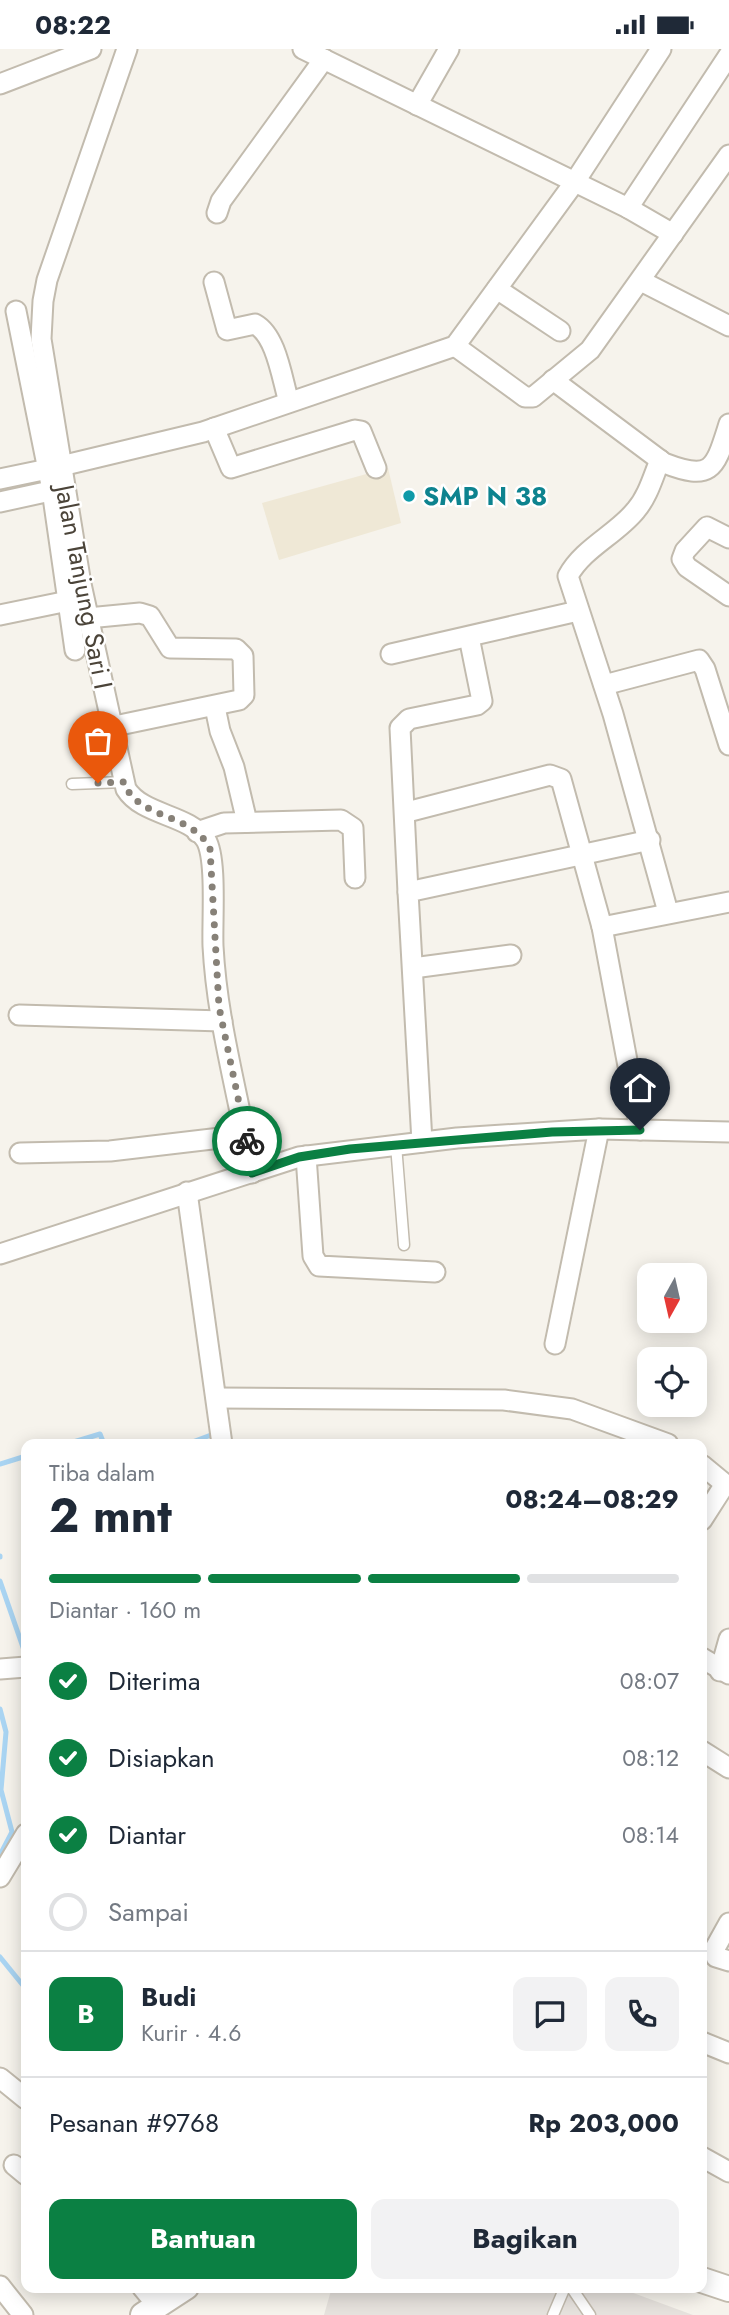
<!DOCTYPE html>
<html lang="id">
<head>
<meta charset="utf-8">
<style>
	body { margin:0; font-family:Jost,sans-serif; background:#f2f2f3; color:#1f2937; height:100vh; display:flex; flex-direction:column; font-size:26px; white-space:nowrap }
	* { box-sizing:border-box; margin:0 }
	p { font-size:23px; color:#747a83 }
	.icon { flex:none; width:38px; height:38px; fill:none; stroke:currentColor; stroke-width:2; stroke-linecap:round; stroke-linejoin:round }
	.map { position:relative; flex:1; overflow:hidden }
	.panel { position:absolute; left:21px; top:1390px; width:686px; height:854px; display:flex; flex-direction:column; background:#fff; border-radius:14px; box-shadow:0 4px 18px #0003 }
	.panel>* { flex:none }
	.needle { width:46px; rotate:188deg }
	.controls { position:absolute; left:637px; top:1214px; display:grid; gap:14px }
	.controls a { display:grid; place-items:center; width:70px; height:70px; border-radius:14px; background:#fff; box-shadow:0 4px 18px #0003; font-size:35px }
	.pin { position:absolute; display:grid; place-items:center; width:60px; height:60px; color:#fff; margin:-72px -30px; border-radius:50% 50% 50% 0; rotate:-45deg; box-shadow:0 0 7px #0007 }
	.pin .icon { rotate:45deg }
	.courier { position:absolute; display:grid; place-items:center; width:70px; height:70px; margin:-35px; border:5px solid #0b8043; border-radius:50%; background:#fff; color:#222; box-shadow:0 2px 9px #0007 }
	.headline em { font-style:normal; font-weight:700 }
	.headline div { display:flex; flex-direction:column-reverse }
	.headline { display:flex; align-items:center; justify-content:space-between; height:119px; padding:0 28px }
	h1 { font-size:46px; font-weight:700; line-height:52px }
	.bar { display:grid; grid-template-columns:repeat(4,1fr); gap:10px 7px; align-content:center; height:84px; padding:0 28px }
	.bar i { height:9px; border-radius:5px; background:#e0e1e3 }
	.bar .active { background:#0b8043 }
	.bar p { grid-column:span 4 }
	.line { display:flex; align-items:center; gap:18px; padding:0 28px; border-top:2px solid #e0e1e3 }
	.line div { flex:1 }
	.round { display:grid; place-items:center; flex:none; width:74px; height:74px; border-radius:14px; background:#f2f2f3 }
	ol { padding:0 28px; list-style:none }
	li { display:flex; align-items:center; gap:21px; height:77px }
	li p { margin-inline-start:auto }
	li .icon { padding:7px; border-radius:50%; background:#0b8043; color:#fff; stroke-width:4 }
	li:last-child { color:#747a83 }
	li i { width:38px; height:38px; border:4px solid #e0e1e3; border-radius:50% }
	.primary-button { display:flex; gap:14px; margin-top:auto; padding:14px 28px }
	.primary-button a { flex:1; height:80px; border-radius:14px; background:#0b8043; color:#fff; font-size:28px; font-weight:700; line-height:80px; text-align:center }
	.primary-button a+a { background:#f2f2f3; color:#1f2937 }
	.status { display:flex; justify-content:space-between; align-items:center; height:49px; padding:0 35px; background:#fff; direction:ltr }
	.status svg { height:19px; fill:currentColor }
	.map>svg:first-child { display:block }
	.industrial { fill:#e6e2dd }
	.education { fill:#efe8d6 }
	.lines { fill:none; stroke-linecap:round; stroke-linejoin:round }
	.stream { stroke:#a9d4f2; stroke-width:5 }
	.service-casing { stroke:#c2bbae; stroke-width:13 }
	.minor-casing { stroke:#c2bbae; stroke-width:23 }
	.tertiary-casing { stroke:#c2bbae; stroke-width:28 }
	.service { stroke:#fff; stroke-width:10 }
	.minor { stroke:#fff; stroke-width:19 }
	.tertiary { stroke:#fff; stroke-width:24 }
	.done { stroke:#878178; stroke-width:7; stroke-dasharray:0 12.6 }
	.route { stroke:#0b8043; stroke-width:9 }
	.culture-dot { fill:#0f9aa8; stroke:#fff; stroke-width:2.5 }
	.labels { text-anchor:middle; dominant-baseline:central; stroke-width:5; stroke-linejoin:round; paint-order:stroke }
	.culture-label { font-size:26px; font-weight:bold; fill:#0d838f; stroke:#fff; text-anchor:start }
	.street-label { font-size:26px; fill:#4b4439; stroke:#fff }
</style>
</head>
<body>
<div class="status"><b>08:22</b><svg viewBox="0 0 49 12"><path d="M0 12V9h3v3zM5 12V6h3v6zM10 12V3h3v9zM15 12V0h3v12zM26 1h20v11H26zM47 4h2v5h-2z"/></svg></div>
<div class="map">
<svg width="729" height="2266" viewBox="0 0 729 2266">
	<rect width="100%" height="100%" fill="#f6f3ec"/>
	<!-- industrial -->
	<path class="industrial" d="M332 2238H617L693 2266H324Z"/>
	<!-- education -->
	<path class="education" d="M388 419 401 474 279 511 262 454Z"/>
	<g class="lines">
		<!-- stream -->
		<g class="stream">
			<path d="M67 1395 100 1385 104 1395"/>
			<path d="M187 1395 211 1386"/>
			<path d="M0 1415 26 1407"/>
			<path d="M0 1507V1508"/>
			<path d="M0 1532 26 1607"/>
			<path d="M0 1660 6 1683 1 1741 12 1783 0 1806"/>
			<path d="M0 1908 26 1940"/>
		</g>
		<defs>
			<g id="service">
				<path d="M72 735 124 733"/>
				<path d="M396 1096 404 1196"/>
				<path d="M571 2238 590 2266"/>
				<path d="M553 2266 565 2238"/>
			</g>
			<g id="minor">
				<path d="M127 0 47 231 43 252 41 290 81 535 126 740C143 767 189 765 206 791 217 810 212 872 213 897 217 974 239 1048 252 1124"/>
				<path d="M303 0 628 159 673 185"/>
				<path d="M0 35 91 0"/>
				<path d="M417 56 449 0"/>
				<path d="M628 159 729 6"/>
				<path d="M217 164 221 152 324 10"/>
				<path d="M641 232 729 277"/>
				<path d="M214 233 227 281 255 275C277 287 282 331 289 353"/>
				<path d="M497 240 560 282"/>
				<path d="M16 262 52 441 75 601"/>
				<path d="M455 297 525 348H533L590 301 729 106"/>
				<path d="M553 331 664 414C713 433 715 419 729 375"/>
				<path d="M214 379 231 419 355 381 361 382 376 419"/>
				<path d="M660 411C653 428 648 447 636 461 617 485 583 499 568 527L613 665 668 863"/>
				<path d="M61 417 203 383 455 297 574 134 661 0"/>
				<path d="M0 430 48 420"/>
				<path d="M0 453 64 439"/>
				<path d="M729 489 707 478 685 502 682 510 687 518 729 547"/>
				<path d="M0 566 68 552"/>
				<path d="M88 569 140 564 150 567 170 599 236 600 243 607 244 646 239 651 110 678"/>
				<path d="M391 605 578 562"/>
				<path d="M604 636 699 611 705 620 729 696"/>
				<path d="M215 658 220 682 234 718 247 773"/>
				<path d="M407 763 550 726 561 730 602 878 640 1081"/>
				<path d="M197 783 224 774 341 771 353 779 355 829"/>
				<path d="M408 843 400 679 409 670 477 656 482 652 469 588"/>
				<path d="M602 878 729 853"/>
				<path d="M413 919 511 906"/>
				<path d="M19 966 222 972"/>
				<path d="M422 1093 408 843 650 791"/>
				<path d="M20 1104 110 1102 246 1086"/>
				<path d="M306 1107 313 1207 319 1217 435 1223"/>
				<path d="M187 1143 222 1395"/>
				<path d="M0 1205 299 1108 457 1089 599 1080 729 1083"/>
				<path d="M555 1295 599 1080"/>
				<path d="M217 1349 504 1351 572 1360 668 1395"/>
				<path d="M702 1416 725 1435 702 1471"/>
				<path d="M702 1609 729 1625"/>
				<path d="M0 1620 26 1618"/>
				<path d="M720 1622 729 1590"/>
				<path d="M702 1702 729 1719"/>
				<path d="M0 1828 26 1785"/>
				<path d="M729 1874 714 1901 716 1908 729 1912"/>
				<path d="M702 1993 729 2004"/>
				<path d="M0 2029 26 2050"/>
				<path d="M702 2108 729 2123"/>
				<path d="M14 2116 26 2126"/>
				<path d="M0 2237 23 2266"/>
				<path d="M142 2238 156 2255"/>
			</g>
			<g id="tertiary">
				<path d="M702 2231 729 2240"/>
				<path d="M143 2266 186 2238"/>
			</g>
		</defs>
		<!-- service casing -->
		<use href="#service" class="service-casing"/>
		<!-- minor casing -->
		<use href="#minor" class="minor-casing"/>
		<!-- tertiary casing -->
		<use href="#tertiary" class="tertiary-casing"/>
		<!-- service -->
		<use href="#service" class="service"/>
		<!-- minor -->
		<use href="#minor" class="minor"/>
		<!-- tertiary -->
		<use href="#tertiary" class="tertiary"/>
	</g>
	<g class="lines">
		<!-- done -->
		<path class="done" d="M98 734 124 733C135 770 194 764 210 800L219 958 247 1092"/>
		<!-- route -->
		<path class="route" d="M247 1092 252 1124 299 1108 350 1100 552 1083 640 1081"/>
	</g>
	<!-- markers -->
	<circle class="culture-dot" cx="409" cy="447" r="7"/>
	<g class="labels">
		<!-- culture labels -->
		<g class="culture-label">
			<text x="423" y="447">SMP N 38</text>
		</g>
		<!-- street labels -->
		<g class="street-label">
			<text transform="translate(84 538) rotate(79)">Jalan Tanjung Sari I</text>
		</g>
	</g>
</svg>
<div class="controls">
<a><svg class="needle" viewBox="-14 -14 28 28"><path d="M0-13l5 13h-10z" fill="#e53935"/><path d="M0 13l5-13h-10z" fill="#747a83"/></svg></a>
<a><svg class="icon" aria-label="locate" viewBox="0 0 24 24"><circle cx="12" cy="12" r="6"/><path d="M12 2v4M12 18v4M2 12h4M18 12h4"/></svg></a>
</div>
<div class="pin" style="left:98px;top:734px;background:#ea580c"><svg class="icon" aria-label="bag" viewBox="0 0 24 24"><path d="M5 8h14l-1 12H6zM9 8a3 3 0 0 1 6 0"/></svg></div>
<div class="pin" style="left:640px;top:1081px;background:#1f2937"><svg class="icon" aria-label="home" viewBox="0 0 24 24"><path d="M3 11l9-7 9 7M6 9v11h12V9"/></svg></div>
<div class="courier" style="left:247px;top:1092px"><svg class="icon" aria-label="bike" viewBox="0 0 24 24"><circle cx="6" cy="16" r="4"/><circle cx="18" cy="16" r="4"/><path d="M6 16l4-8h5l3 8M10 8l3 8H6M13 5h3"/></svg></div>
<section class="panel">
<div class="headline"><div><h1>2 mnt</h1><p>Tiba dalam</p></div><em>08:24–08:29</em></div>
<div class="bar"><i class="active"></i><i class="active"></i><i class="active"></i><i></i><p>Diantar · 160 m</p></div>
<ol>
<li><svg class="icon" aria-label="check" viewBox="0 0 24 24"><path d="M5 12l5 5 9-10"/></svg>Diterima<p>08:07</p></li>
<li><svg class="icon" aria-label="check" viewBox="0 0 24 24"><path d="M5 12l5 5 9-10"/></svg>Disiapkan<p>08:12</p></li>
<li><svg class="icon" aria-label="check" viewBox="0 0 24 24"><path d="M5 12l5 5 9-10"/></svg>Diantar<p>08:14</p></li>
<li><i></i>Sampai</li>
</ol>
<div class="line" style="height:126px"><b class="round" style="background:#0b8043;color:#fff">B</b><div><b>Budi</b><p>Kurir · 4.6</p></div><a class="round"><svg class="icon" aria-label="chat" viewBox="0 0 24 24"><path d="M4 5h16v11H9l-5 4z"/></svg></a><a class="round"><svg class="icon" aria-label="phone" viewBox="0 0 24 24"><path d="M5 4h4l2 5-3 2q2 4 5 5l2-3 5 2v4C11 20 4 13 5 4z"/></svg></a></div>
<div class="line" style="height:91px"><div>Pesanan #9768</div><b>Rp 203,000</b></div>
<div class="primary-button"><a>Bantuan</a><a>Bagikan</a></div>
</section>
</div>
</body>
</html>
